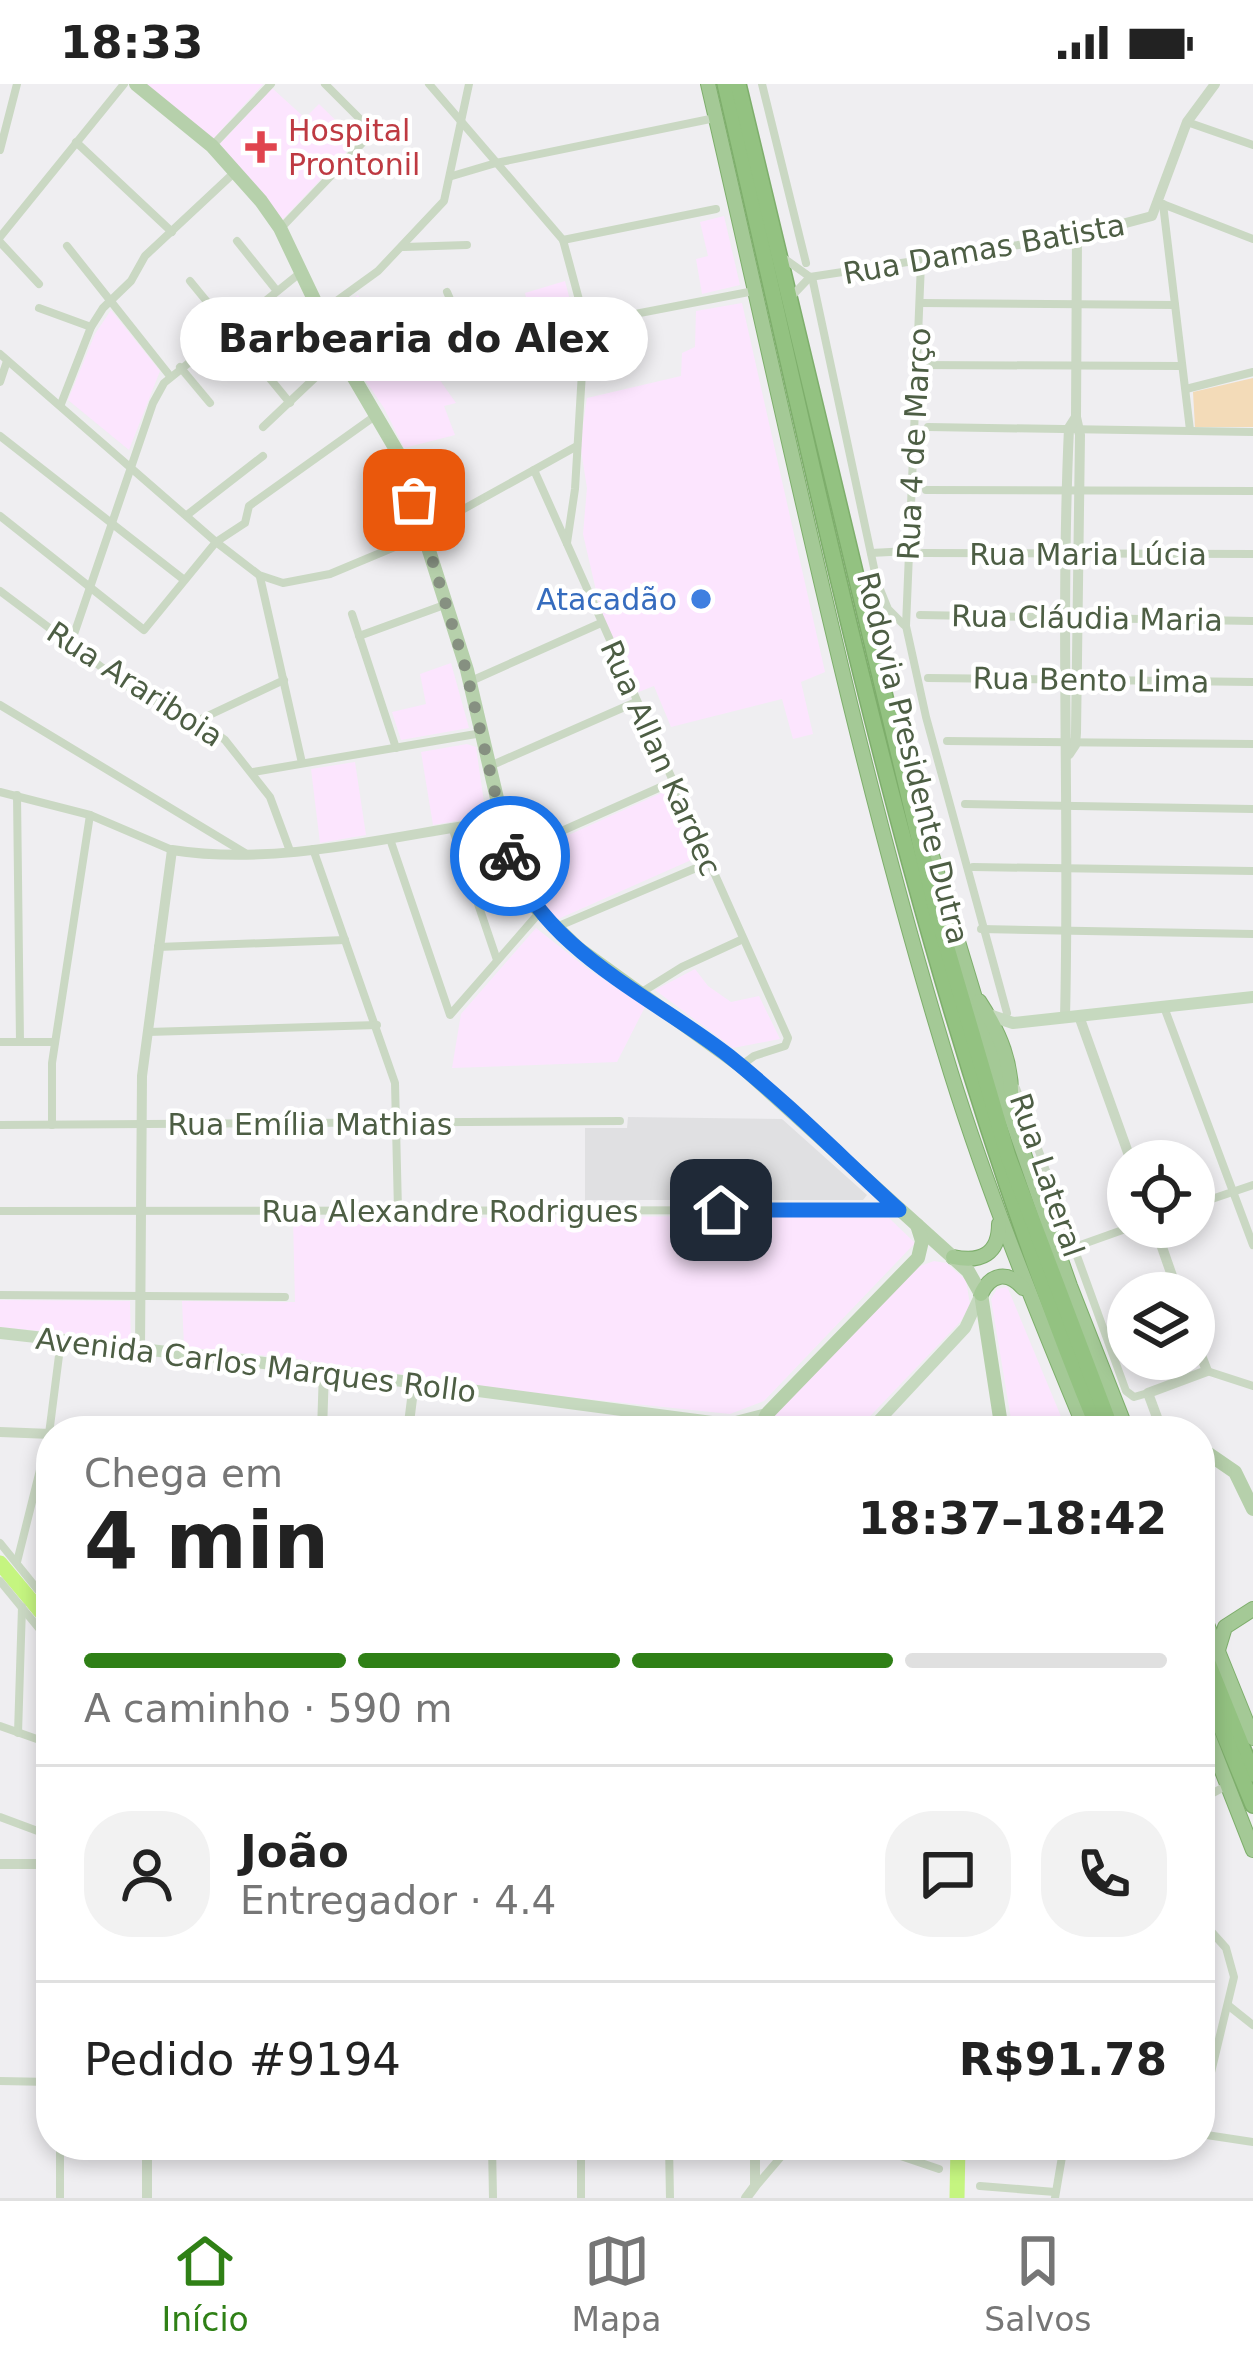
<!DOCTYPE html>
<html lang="pt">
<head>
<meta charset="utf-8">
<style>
	body { margin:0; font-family:"DejaVu Sans",sans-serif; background:#f2f2f2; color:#222; height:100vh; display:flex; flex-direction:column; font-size:45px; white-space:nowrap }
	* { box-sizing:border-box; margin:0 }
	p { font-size:39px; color:#767676 }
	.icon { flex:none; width:66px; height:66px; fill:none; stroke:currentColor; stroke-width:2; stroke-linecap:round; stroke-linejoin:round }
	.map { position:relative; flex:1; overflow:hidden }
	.panel { position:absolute; left:36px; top:1332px; width:1179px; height:744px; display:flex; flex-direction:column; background:#fff; border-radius:48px; box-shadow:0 6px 18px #0003 }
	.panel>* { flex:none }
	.fabs { position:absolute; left:1107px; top:1056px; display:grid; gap:24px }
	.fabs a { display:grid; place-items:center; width:108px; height:108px; border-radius:50%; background:#fff; box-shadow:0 6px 18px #0003; font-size:60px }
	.pin { position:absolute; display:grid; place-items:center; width:102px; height:102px; color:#fff; margin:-51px; border-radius:24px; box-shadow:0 6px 18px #0006 }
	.courier { position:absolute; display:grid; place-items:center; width:120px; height:120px; margin:-60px; border:9px solid #1a73e8; border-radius:50%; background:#fff; color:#222; box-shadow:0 3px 15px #0007 }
	.bubble { position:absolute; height:84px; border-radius:42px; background:#fff; box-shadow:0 6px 18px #0003; font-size:39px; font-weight:800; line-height:84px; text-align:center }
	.head em { font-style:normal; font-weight:800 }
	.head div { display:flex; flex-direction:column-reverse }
	.head { display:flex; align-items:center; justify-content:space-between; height:204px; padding:0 48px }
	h1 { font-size:78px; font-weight:800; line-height:90px }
	.bar { display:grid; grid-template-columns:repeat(4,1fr); gap:18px 12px; align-content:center; height:144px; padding:0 48px }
	.bar i { height:15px; border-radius:9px; background:#e0e0e0 }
	.bar .on { background:#2f8016 }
	.bar p { grid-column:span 4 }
	.line { display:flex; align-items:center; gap:30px; padding:0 48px; border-top:3px solid #e0e0e0 }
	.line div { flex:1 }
	.round { display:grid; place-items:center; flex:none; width:126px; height:126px; border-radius:48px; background:#f2f2f2 }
	.status { display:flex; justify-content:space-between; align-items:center; height:84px; padding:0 60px; background:#fff; direction:ltr }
	.status svg { height:33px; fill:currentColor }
	.menu { display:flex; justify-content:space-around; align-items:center; height:168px; border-top:3px solid #e0e0e0; background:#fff; font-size:33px; color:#767676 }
	.menu a { display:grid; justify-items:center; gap:6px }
	.menu .on { color:#2f8016 }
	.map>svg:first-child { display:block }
	.commercial { fill:#fce5fe }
	.education { fill:#e0e0e2 }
	.green { fill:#f3dbb8 }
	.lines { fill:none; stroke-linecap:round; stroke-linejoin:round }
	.river { stroke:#c5f580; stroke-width:15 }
	.trunk-casing { stroke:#7eae6c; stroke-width:16 }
	.motorway-casing { stroke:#7eae6c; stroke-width:18 }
	.minor { stroke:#cad8c3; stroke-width:8 }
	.tertiary { stroke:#cad8c3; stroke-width:10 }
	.secondary { stroke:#c6d9bf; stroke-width:12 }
	.primary { stroke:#b6d0ab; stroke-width:14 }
	.trunk { stroke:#a4c996; stroke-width:14 }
	.motorway { stroke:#93c281; stroke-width:15 }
	.done { stroke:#869081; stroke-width:12; stroke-dasharray:0 21.6 }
	.route { stroke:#1a73e8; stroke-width:15 }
	.health-dot { fill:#e0444e; stroke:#fff; stroke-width:4.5 }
	.shop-dot { fill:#3f7fe0; stroke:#fff; stroke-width:4.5 }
	.labels { text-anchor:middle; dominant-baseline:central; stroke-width:9; stroke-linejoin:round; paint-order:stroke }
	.health-label { font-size:30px; fill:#be3a42; stroke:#fff; text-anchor:start }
	.street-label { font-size:30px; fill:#4d5e44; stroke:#fff }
	.shop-label { font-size:30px; fill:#366cbe; stroke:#fff; text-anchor:end }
</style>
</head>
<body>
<div class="status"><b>18:33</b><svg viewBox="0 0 49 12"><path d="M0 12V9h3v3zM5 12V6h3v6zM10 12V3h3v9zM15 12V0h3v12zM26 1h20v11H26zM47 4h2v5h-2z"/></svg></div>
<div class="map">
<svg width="1253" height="2114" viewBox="0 0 1253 2114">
	<rect width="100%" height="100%" fill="#efeef1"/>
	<!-- commercial -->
	<g class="commercial">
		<path d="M146 0H263L212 56Z"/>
		<path d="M272 4 305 34 319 20 357 57 280 138 265 114 220 60Z"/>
		<path d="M724 132 740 201 702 210 696 175 708 172 700 138Z"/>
		<path d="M565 197 574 232 533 243 525 209Z"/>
		<path d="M358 211 365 223 378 213 411 268 352 279 330 231Z"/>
		<path d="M742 219 825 588 801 598 813 650 793 655 782 615 671 643 654 602 636 609 603 537 583 450 587 404 580 360 587 314 681 292 682 269 695 263 696 227Z"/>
		<path d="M111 226 160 287 129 366 68 316 95 250Z"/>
		<path d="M430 282 456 319 444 322 455 351 404 364 384 324 363 293Z"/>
		<path d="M451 579 469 644 401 656 392 628 426 620 420 590Z"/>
		<path d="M467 660 476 663 486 732 433 741 421 668Z"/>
		<path d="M355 678 366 751 320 759 311 685Z"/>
		<path d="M668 706 698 773 556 836 534 810 520 773Z"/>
		<path d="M536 844 588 885 645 923 617 978 452 984 461 930Z"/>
		<path d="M695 885 708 902 731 918 759 912 780 955 733 964 655 906Z"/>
		<path d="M720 1132 889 1134 915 1159 764 1317 730 1330 511 1307 297 1275 184 1263 182 1217 295 1218 293 1135Z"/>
		<path d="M934 1177 946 1179 966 1196 970 1221 961 1237 856 1347H768L772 1333 915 1184Z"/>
		<path d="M1007 1203 1009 1207 1067 1347H1013L991 1215 997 1205Z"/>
		<path d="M0 1216 130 1217 131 1256 0 1243Z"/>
	</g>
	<!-- education -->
	<path class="education" d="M628 1033 782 1035 867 1111 863 1116H585V1044H627Z"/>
	<!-- green -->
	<path class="green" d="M1253 294V343H1195L1193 308Z"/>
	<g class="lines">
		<!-- river -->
		<g class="river">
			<path d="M0 1479 51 1540"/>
			<path d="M957 2114 958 2061"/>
		</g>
		<defs>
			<g id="trunk">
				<path d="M708 0C785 331 851 665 951 989 989 1111 1037 1229 1086 1347"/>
				<path d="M918 725 1010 1030 1070 1202 1127 1347"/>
				<path d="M979 917C1000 949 1013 980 1011 1019"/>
				<path d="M953 1173C981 1179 999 1170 999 1140"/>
				<path d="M981 1210C991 1189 1008 1187 1023 1204"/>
				<path d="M1200 1523 1253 1654"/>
				<path d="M1218 1566 1225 1543 1253 1525"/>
				<path d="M1200 1631 1253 1766"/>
			</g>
			<g id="motorway">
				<path d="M725 0C830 454 920 914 1099 1347"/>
				<path d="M738 0 937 830 1008 1072 1112 1347"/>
				<path d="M1200 1559 1253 1690"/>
				<path d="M1200 1592 1253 1721"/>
			</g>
		</defs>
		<!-- trunk casing -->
		<use href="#trunk" class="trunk-casing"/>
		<!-- motorway casing -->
		<use href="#motorway" class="motorway-casing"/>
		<!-- minor -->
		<g class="minor">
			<path d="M429 0 563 156 585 238 575 405 567 459"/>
			<path d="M762 0 806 179"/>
			<path d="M1187 38 1253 61"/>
			<path d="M76 58 172 148"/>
			<path d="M212 62 271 0"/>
			<path d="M0 66 17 0"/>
			<path d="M452 92 496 79 715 34"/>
			<path d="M1160 119 1253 155"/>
			<path d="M1163 120 1190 346"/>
			<path d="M282 143 369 52 365 40 325 0"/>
			<path d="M0 153 124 0"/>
			<path d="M563 156 716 125"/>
			<path d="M237 157 277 207"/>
			<path d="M0 158 39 200"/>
			<path d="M67 162 170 292"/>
			<path d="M404 163 467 161"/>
			<path d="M782 173 810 193"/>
			<path d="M921 179 906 542 926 633 1007 929"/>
			<path d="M812 193 877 498 888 525 904 541"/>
			<path d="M190 197 290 319"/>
			<path d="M447 208 470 261"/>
			<path d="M791 213 810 193 1077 152"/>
			<path d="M921 219 1175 221"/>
			<path d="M39 224 91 243"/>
			<path d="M320 229 378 187 444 117 469 0"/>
			<path d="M0 270 216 458 259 491 283 499 330 490 397 462 577 362"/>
			<path d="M918 281 1182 282"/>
			<path d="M180 283 210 319"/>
			<path d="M350 285 754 207"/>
			<path d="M0 298 7 277"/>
			<path d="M1186 305 1253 288"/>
			<path d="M61 320 91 243 103 224 131 197 145 172 236 87"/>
			<path d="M263 343 340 270"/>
			<path d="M928 343 1253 348"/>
			<path d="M0 352 183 495"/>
			<path d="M534 386 788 954 785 962 754 972 742 981"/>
			<path d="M926 406 1253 407"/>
			<path d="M187 431 263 372"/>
			<path d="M0 432 144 546 216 458 245 439 249 422 375 332"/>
			<path d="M871 469 909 467"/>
			<path d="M923 469 1253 470"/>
			<path d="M260 493 302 679"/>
			<path d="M0 507 136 609 198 636 225 656 270 713 290 767"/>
			<path d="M352 530 396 664"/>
			<path d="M920 531 1253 537"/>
			<path d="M359 552 447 520"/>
			<path d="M70 562 153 319 164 299 300 189"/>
			<path d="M928 594 1253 598"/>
			<path d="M471 597 601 539"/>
			<path d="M0 621 245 769"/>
			<path d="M199 636 284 596"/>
			<path d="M947 657 1253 660"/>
			<path d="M490 682 636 618"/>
			<path d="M253 688 482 649"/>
			<path d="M0 708 90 731 172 766"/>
			<path d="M17 711 20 958"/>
			<path d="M965 720 1253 725"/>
			<path d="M452 743 497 876"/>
			<path d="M390 755 450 931 539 829"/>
			<path d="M313 765 395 999 398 1127"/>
			<path d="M510 770 672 698"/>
			<path d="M973 783 1253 787"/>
			<path d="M554 844 708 779"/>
			<path d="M981 845 1253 850"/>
			<path d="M158 863 345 856"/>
			<path d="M642 908 682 883 743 855"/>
			<path d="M1164 923 1253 1161"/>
			<path d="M148 948 377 941"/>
			<path d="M0 958H55"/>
			<path d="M1016 1004 1126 1307 1134 1313 1148 1309"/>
			<path d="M0 1041 620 1037"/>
			<path d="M52 1041V979L90 731"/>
			<path d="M1194 1121 1253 1101"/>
			<path d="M0 1127 898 1126"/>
			<path d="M1072 1164 1131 1143"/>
			<path d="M0 1211 285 1213"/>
			<path d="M1207 1287 1253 1302"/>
			<path d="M0 1459 51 1522"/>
			<path d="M17 1478 49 1350 61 1256"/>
			<path d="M0 1497 51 1559"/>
			<path d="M0 1642 51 1660"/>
			<path d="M18 1649 22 1523"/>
			<path d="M1200 1716 1226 1702"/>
			<path d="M0 1733 51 1752"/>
			<path d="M1200 1835 1226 1864 1234 1893 1200 2034"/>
			<path d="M1229 1922 1253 1941"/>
			<path d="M0 1997 51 1998"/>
			<path d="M1200 2050 1253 2058"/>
			<path d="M492 2061 493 2114"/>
			<path d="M581 2061V2114"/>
			<path d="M669 2061 670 2114"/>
			<path d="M868 2061 939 2085"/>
			<path d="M757 2101 791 2061"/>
			<path d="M980 2102 1055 2108"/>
			<path d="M60 2114V2061"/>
			<path d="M1055 2114 1064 2061"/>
		</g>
		<!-- tertiary -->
		<g class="tertiary">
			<path d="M1069 670 1075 661 1076 649 1080 351 1076 333 1077 152 1152 132 1187 38 1215 0"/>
			<path d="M1079 932 1131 1077"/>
			<path d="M1065 933C1070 736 1060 542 1069 344L1076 333"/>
			<path d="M1155 1143 1178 1209"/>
			<path d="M140 1265 142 992 172 766C280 783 395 751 502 736"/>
			<path d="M322 1347 324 1286"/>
			<path d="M408 1347 414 1299"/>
			<path d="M1162 1347 1148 1309 1207 1287 1194 1253"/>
			<path d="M0 1348 51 1350"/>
			<path d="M0 1780H51"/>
			<path d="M147 2114V2061"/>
			<path d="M746 2114 755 2102V2061"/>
		</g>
		<!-- secondary -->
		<g class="secondary">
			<path d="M989 931 1013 939 1253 913"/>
			<path d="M0 1249 273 1280 727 1340 743 1347"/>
			<path d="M728 1340 767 1330"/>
			<path d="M869 1347 965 1244 981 1210"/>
		</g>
		<!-- primary -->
		<g class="primary">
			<path d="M136 0 212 62 261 117 280 144 340 270 398 369 467 586 510 770 530 818 579 865 741 982 968 1187 981 1210 1002 1347"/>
			<path d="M759 1347 767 1330 918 1174 922 1157 917 1141"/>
			<path d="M1200 1364 1235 1388 1253 1425"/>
		</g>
		<!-- trunk -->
		<use href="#trunk" class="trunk"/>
		<!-- motorway -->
		<use href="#motorway" class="motorway"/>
	</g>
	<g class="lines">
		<!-- done -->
		<path class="done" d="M414 416 466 586 510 772"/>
		<!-- route -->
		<path class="route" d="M510 772C541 865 655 914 729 972 789 1020 843 1075 899 1126H721"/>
	</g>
	<!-- markers -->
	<path class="health-dot" d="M255 45h12v12h12v12h-12v12h-12v-12h-12v-12h12z"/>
	<circle class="shop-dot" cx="701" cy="515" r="12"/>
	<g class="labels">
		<!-- health labels -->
		<g class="health-label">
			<text x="288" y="46">Hospital<tspan x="288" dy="34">Prontonil</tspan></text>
		</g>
		<!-- street labels -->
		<g class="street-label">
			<text transform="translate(984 165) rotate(-10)">Rua Damas Batista</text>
			<text transform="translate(914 360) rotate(-87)">Rua 4 de Março</text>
			<text x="1088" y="470">Rua Maria Lúcia</text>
			<text transform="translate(1087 534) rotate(1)">Rua Cláudia Maria</text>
			<text transform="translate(1091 596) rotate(1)">Rua Bento Lima</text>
			<text transform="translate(135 600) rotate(33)">Rua Arariboia</text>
			<text transform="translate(661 674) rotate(66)">Rua Allan Kardec</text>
			<text transform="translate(913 674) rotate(76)">Rodovia Presidente Dutra</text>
			<text x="310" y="1040">Rua Emília Mathias</text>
			<text transform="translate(1047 1091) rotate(71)">Rua Lateral</text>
			<text x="450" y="1127">Rua Alexandre Rodrigues</text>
			<text transform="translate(256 1281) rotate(7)">Avenida Carlos Marques Rollo</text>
		</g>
		<!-- shop labels -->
		<g class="shop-label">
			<text x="677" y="515">Atacadão</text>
		</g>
	</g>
</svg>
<div class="fabs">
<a><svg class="icon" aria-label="locate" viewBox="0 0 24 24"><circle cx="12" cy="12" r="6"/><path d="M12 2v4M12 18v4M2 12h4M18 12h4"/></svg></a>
<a><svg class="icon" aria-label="layers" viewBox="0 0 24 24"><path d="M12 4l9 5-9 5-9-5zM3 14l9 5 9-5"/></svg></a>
</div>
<div class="pin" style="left:414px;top:416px;background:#ea580c"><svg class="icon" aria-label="bag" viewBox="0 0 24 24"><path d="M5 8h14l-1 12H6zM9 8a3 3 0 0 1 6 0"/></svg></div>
<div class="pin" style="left:721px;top:1126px;background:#1f2937"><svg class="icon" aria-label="home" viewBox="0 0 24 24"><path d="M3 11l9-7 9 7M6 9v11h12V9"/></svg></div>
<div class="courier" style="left:510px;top:772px"><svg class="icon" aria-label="bike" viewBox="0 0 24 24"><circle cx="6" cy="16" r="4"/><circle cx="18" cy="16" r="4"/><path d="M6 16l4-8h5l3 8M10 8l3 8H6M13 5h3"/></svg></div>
<div class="bubble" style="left:180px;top:213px;width:468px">Barbearia do Alex</div>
<section class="panel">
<div class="head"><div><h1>4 min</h1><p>Chega em</p></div><em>18:37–18:42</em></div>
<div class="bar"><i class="on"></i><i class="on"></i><i class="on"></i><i></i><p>A caminho · 590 m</p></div>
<div class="line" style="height:216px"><a class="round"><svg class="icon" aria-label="person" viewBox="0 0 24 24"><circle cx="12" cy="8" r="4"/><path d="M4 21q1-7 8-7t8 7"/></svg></a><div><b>João</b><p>Entregador · 4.4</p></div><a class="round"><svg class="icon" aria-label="chat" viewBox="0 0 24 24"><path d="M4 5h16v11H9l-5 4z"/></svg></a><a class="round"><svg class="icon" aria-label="phone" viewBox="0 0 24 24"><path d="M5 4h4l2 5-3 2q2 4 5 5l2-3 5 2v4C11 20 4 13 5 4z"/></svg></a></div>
<div class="line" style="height:156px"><div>Pedido #9194</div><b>R$91.78</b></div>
</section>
</div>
<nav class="menu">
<a class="on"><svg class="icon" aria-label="home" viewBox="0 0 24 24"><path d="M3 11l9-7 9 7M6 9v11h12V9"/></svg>Início</a>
<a><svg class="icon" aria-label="map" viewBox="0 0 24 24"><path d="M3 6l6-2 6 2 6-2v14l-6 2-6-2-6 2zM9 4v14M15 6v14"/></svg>Mapa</a>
<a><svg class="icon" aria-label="saved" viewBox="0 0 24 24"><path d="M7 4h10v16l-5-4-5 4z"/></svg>Salvos</a>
</nav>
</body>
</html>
